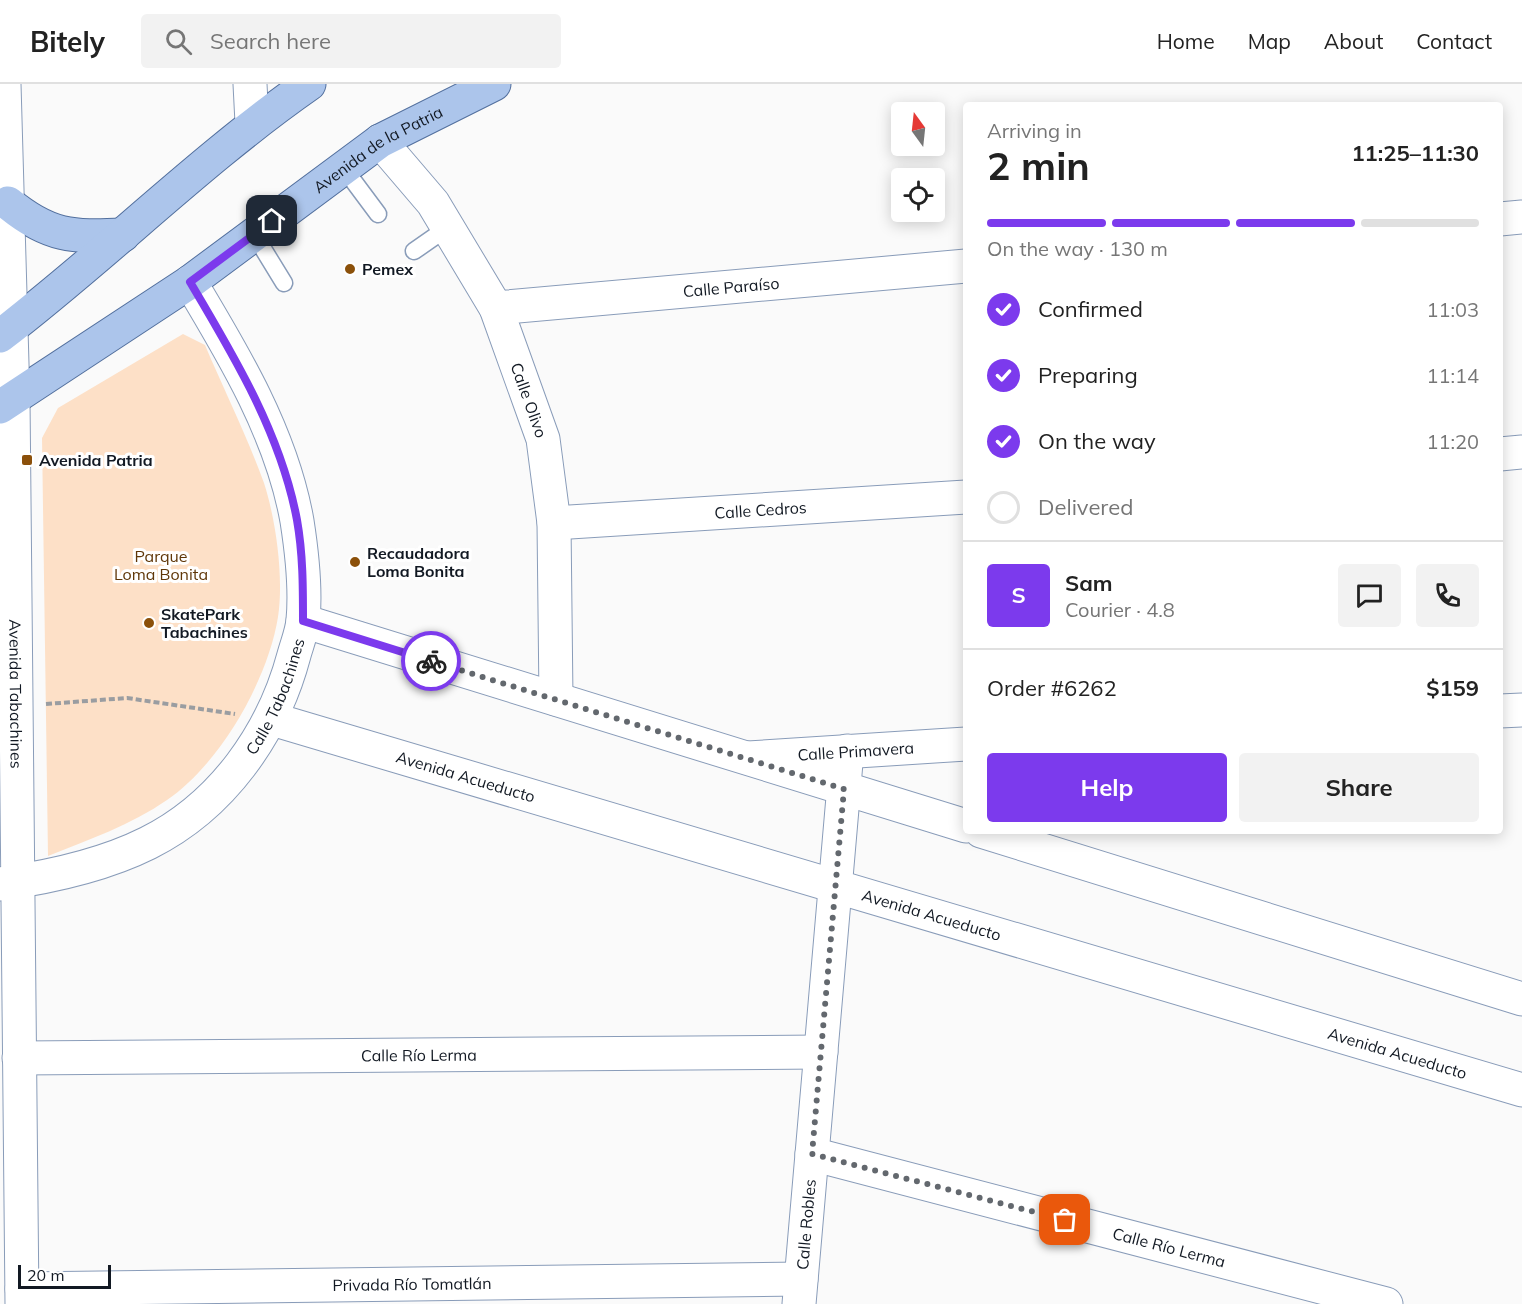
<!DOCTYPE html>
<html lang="en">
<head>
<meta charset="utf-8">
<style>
	body { margin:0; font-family:Mulish,sans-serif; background:#f2f2f2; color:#222; height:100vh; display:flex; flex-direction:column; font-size:22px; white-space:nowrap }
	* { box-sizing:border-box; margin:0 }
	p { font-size:20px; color:#767676 }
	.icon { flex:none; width:33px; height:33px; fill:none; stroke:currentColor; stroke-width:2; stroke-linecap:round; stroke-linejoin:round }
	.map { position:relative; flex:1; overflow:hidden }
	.sheet { position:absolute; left:963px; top:18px; width:540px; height:732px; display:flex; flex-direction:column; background:#fff; border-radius:6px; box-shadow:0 3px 15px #0003 }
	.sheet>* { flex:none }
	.needle { width:39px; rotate:345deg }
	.controls { position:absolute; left:891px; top:18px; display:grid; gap:12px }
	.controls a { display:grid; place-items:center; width:54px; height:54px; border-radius:6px; background:#fff; box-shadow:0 3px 15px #0003; font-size:30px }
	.scale { position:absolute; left:18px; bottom:15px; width:93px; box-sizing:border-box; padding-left:6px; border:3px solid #121923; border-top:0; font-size:16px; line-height:21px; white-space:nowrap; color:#121923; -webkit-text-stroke:4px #fff; paint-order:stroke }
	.pin { position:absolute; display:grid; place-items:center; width:51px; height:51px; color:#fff; margin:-26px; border-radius:12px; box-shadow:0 3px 9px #0006 }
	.courier { position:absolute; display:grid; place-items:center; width:60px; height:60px; margin:-30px; border:4px solid #7c3aed; border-radius:50%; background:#fff; color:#222; box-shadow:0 2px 8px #0007 }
	.overview em { font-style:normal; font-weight:700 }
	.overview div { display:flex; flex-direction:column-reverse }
	.overview { display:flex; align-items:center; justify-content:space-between; height:102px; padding:0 24px }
	h1 { font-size:39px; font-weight:700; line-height:45px }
	.bar { display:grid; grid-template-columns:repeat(4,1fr); gap:9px 6px; align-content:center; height:72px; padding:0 24px }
	.bar i { height:8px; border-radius:4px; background:#e0e0e0 }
	.bar .active { background:#7c3aed }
	.bar p { grid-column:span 4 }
	.line { display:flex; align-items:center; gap:15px; padding:0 24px; border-top:2px solid #e0e0e0 }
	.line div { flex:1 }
	.round { display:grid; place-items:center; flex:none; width:63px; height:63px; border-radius:6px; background:#f2f2f2 }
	ol { padding:0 24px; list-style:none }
	li { display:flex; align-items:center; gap:18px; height:66px }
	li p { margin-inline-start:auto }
	li .icon { padding:6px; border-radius:50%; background:#7c3aed; color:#fff; stroke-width:4 }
	li:last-child { color:#767676 }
	li i { width:33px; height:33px; border:3px solid #e0e0e0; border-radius:50% }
	.action { display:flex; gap:12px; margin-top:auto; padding:12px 24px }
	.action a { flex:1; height:69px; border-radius:6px; background:#7c3aed; color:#fff; font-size:24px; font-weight:700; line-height:69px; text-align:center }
	.action a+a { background:#f2f2f2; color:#222 }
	header { display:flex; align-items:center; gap:36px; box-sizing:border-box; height:84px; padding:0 30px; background:#fff; border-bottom:2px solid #e0e0e0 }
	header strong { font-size:28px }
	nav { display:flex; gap:33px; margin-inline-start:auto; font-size:21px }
	.search { width:420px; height:54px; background:#f2f2f2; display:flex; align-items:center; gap:15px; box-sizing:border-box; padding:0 21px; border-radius:6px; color:#767676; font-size:22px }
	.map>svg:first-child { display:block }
	.green { fill:#fde0c7 }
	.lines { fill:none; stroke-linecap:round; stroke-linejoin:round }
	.lane-casing { stroke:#899cb9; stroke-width:19 }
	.street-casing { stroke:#899cb9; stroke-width:35 }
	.secondary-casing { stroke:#899cb9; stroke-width:35 }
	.primary-casing { stroke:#526f9d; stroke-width:35 }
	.path { stroke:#9a9da1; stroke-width:4; stroke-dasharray:6 3; stroke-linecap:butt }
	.lane { stroke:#fff; stroke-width:16 }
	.street { stroke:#fff; stroke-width:33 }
	.secondary { stroke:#fff; stroke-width:33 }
	.primary { stroke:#acc5eb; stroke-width:33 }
	.done { stroke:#63686e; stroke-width:6; stroke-dasharray:0 10.8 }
	.route { stroke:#7c3aed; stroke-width:8 }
	.poi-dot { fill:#8b500a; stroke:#fff; stroke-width:2 }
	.labels { text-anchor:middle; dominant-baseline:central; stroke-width:6; stroke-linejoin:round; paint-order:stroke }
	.street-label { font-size:16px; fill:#121923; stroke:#fff }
	.poi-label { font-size:16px; font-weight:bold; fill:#121923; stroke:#fff; text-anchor:start }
	.park-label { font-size:16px; fill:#5f3607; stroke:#fff }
</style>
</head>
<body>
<header>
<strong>Bitely</strong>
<div class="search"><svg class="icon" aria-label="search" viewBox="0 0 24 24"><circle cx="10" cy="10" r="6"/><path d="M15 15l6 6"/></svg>Search here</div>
<nav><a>Home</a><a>Map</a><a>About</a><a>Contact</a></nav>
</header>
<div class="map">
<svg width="1522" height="1220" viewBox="0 0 1522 1220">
	<rect width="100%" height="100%" fill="#fafafa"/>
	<!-- green -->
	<path class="green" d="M183 250 205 261C224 306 247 352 264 399 276 436 284 494 278 533 268 596 220 680 167 716 131 741 88 756 48 772L42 354 58 324Z"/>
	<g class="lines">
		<defs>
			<g id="lane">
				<path d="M343 83 378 130"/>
				<path d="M254 150 284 199"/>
				<path d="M414 167 447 144"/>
			</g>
			<g id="street">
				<path d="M250 0 252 39"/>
				<path id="s1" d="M380 57 433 119 496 224 543 355 554 439 556 615"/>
				<path d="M1500 135 1522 133"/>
				<path id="s2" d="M496 224 966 182"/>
				<path d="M1500 370 1522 368"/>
				<path id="s3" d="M554 439 966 413"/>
				<path d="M1500 627 1522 626"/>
				<path id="s4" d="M748 674 966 660"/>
				<path id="s5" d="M19 974 821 968"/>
				<path id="s6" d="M812 1070 1386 1220"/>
				<path id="s7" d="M22 1205 801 1195"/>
				<path id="s8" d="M799 1220 847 667"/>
			</g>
			<g id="secondary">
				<path id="s9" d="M4 0 13 315 22 1220"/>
				<path d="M303 537 966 742"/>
				<path id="s10" d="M272 635 1522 1006"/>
				<path d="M981 747 1522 915"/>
				<path id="s11" d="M0 800C50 793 102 782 148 759 222 722 273 650 294 571 297 560 302 548 303 536 306 504 302 469 297 437 282 351 234 271 190 198"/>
			</g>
			<g id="primary">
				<path d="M8 119C49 153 72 153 123 151"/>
				<path d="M0 252C106 171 200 76 309 0"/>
				<path id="s12" d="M0 323 190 198 380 57 494 0"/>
			</g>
		</defs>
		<!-- lane casing -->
		<use href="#lane" class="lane-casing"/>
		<!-- street casing -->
		<use href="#street" class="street-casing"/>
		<!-- secondary casing -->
		<use href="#secondary" class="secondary-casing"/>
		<!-- primary casing -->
		<use href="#primary" class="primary-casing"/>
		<!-- path -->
		<path class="path" d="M46 620 127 614 235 630"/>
		<!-- lane -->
		<use href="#lane" class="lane"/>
		<!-- street -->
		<use href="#street" class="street"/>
		<!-- secondary -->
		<use href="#secondary" class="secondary"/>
		<!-- primary -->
		<use href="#primary" class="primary"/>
	</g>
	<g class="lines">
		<!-- done -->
		<path class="done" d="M431 577 844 705 812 1070 1065 1136"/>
		<!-- route -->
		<path class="route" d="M272 137 190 198C234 272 281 350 297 436 303 470 303 503 303 537L431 577"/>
	</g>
	<!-- markers -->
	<g class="poi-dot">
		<circle cx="350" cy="185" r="6"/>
		<rect x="21" y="370" width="12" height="12" rx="3"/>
		<circle cx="355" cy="478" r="6"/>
		<circle cx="149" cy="539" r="6"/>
	</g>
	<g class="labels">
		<!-- street labels -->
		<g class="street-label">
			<text stroke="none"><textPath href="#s12" startOffset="458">Avenida de la Patria</textPath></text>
			<text stroke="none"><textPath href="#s2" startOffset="236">Calle Paraíso</textPath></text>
			<text stroke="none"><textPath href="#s1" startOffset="302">Calle Olivo</textPath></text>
			<text stroke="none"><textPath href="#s3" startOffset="207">Calle Cedros</textPath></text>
			<text stroke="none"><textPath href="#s9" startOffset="610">Avenida Tabachines</textPath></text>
			<text stroke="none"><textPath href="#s11" startOffset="354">Calle Tabachines</textPath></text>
			<text stroke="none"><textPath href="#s4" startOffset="108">Calle Primavera</textPath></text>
			<text stroke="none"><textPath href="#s10" startOffset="202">Avenida Acueducto</textPath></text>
			<text stroke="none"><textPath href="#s10" startOffset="688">Avenida Acueducto</textPath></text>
			<text stroke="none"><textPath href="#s10" startOffset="1174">Avenida Acueducto</textPath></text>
			<text stroke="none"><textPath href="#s5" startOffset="400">Calle Río Lerma</textPath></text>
			<text stroke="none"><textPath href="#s8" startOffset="80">Calle Robles</textPath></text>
			<text stroke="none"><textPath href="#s6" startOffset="369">Calle Río Lerma</textPath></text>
			<text stroke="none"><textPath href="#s7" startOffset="390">Privada Río Tomatlán</textPath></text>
		</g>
		<!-- poi labels -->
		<g class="poi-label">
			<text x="362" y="185">Pemex</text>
			<text x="39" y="376">Avenida Patria</text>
			<text x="367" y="469">Recaudadora<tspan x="367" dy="18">Loma Bonita</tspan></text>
			<text x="161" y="530">SkatePark<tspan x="161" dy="18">Tabachines</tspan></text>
		</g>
		<!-- park labels -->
		<g class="park-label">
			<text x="161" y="472">Parque<tspan x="161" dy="18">Loma Bonita</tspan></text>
		</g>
	</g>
</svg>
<div class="controls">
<a><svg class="needle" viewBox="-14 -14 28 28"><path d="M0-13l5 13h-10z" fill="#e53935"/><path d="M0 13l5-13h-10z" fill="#767676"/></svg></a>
<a><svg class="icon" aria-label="locate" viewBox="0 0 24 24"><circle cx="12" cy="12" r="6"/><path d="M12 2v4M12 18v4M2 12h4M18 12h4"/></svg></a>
</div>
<div class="scale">20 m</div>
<div class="pin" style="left:1065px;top:1136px;background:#ea580c"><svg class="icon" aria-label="bag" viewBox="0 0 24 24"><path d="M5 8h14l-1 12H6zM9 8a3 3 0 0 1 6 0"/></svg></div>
<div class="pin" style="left:272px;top:137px;background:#1f2937"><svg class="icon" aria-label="home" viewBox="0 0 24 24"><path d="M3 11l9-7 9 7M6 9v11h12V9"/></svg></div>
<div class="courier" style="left:431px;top:577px"><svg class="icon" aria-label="bike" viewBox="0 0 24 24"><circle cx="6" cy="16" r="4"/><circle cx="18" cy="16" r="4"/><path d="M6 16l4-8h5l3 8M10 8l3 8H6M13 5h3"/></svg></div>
<section class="sheet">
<div class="overview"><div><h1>2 min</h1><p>Arriving in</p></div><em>11:25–11:30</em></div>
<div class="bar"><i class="active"></i><i class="active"></i><i class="active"></i><i></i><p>On the way · 130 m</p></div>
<ol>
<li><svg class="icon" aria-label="check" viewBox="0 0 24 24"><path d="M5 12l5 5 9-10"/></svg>Confirmed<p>11:03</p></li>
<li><svg class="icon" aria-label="check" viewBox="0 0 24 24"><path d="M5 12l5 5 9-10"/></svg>Preparing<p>11:14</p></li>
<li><svg class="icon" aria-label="check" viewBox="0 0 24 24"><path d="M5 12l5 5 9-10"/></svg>On the way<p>11:20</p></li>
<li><i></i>Delivered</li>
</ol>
<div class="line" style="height:108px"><b class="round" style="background:#7c3aed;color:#fff">S</b><div><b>Sam</b><p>Courier · 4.8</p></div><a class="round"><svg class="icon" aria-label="chat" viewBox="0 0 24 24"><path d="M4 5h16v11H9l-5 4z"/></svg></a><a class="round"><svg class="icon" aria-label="phone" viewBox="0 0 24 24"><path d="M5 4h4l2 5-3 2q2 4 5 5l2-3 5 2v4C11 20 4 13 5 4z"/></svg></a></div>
<div class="line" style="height:78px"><div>Order #6262</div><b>$159</b></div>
<div class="action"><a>Help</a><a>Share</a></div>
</section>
</div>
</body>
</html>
